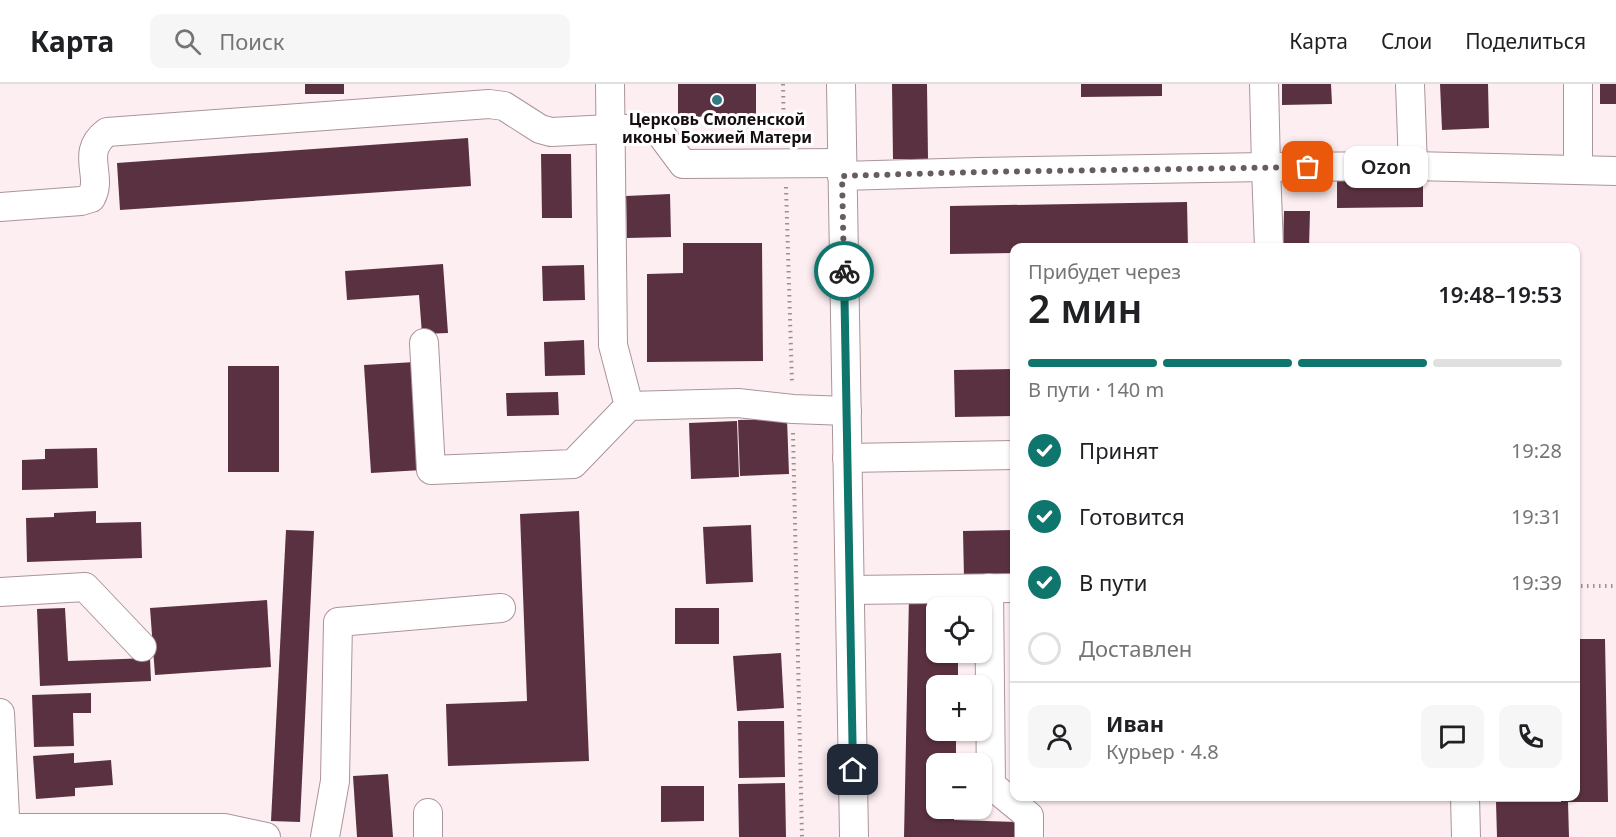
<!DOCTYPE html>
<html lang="ru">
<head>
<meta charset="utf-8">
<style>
	body { margin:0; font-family:"Noto Sans",sans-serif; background:#f6f6f6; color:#202124; height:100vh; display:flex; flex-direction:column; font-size:22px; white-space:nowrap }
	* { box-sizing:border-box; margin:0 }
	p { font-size:20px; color:#757577 }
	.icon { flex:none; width:33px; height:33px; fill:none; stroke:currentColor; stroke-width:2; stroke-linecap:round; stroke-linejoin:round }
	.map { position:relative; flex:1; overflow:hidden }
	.panel { position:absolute; left:1010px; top:159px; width:570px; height:558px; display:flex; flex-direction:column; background:#fff; border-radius:12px; box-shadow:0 2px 4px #0004 }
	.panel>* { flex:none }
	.fabs { position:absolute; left:926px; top:513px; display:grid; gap:12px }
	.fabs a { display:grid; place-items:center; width:66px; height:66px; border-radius:12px; background:#fff; box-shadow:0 2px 4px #0004; font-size:30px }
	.pin { position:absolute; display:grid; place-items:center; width:51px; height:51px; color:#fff; margin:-26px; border-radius:12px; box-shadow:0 3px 9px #0006 }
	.courier { position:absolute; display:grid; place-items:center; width:60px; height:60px; margin:-30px; border:4px solid #0f766e; border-radius:50%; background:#fff; color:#222; box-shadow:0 2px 8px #0007 }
	.bubble { position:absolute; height:42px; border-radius:12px; background:#fff; box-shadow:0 2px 4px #0004; font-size:20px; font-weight:600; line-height:42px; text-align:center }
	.summary em { font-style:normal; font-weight:600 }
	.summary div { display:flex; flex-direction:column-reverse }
	.summary { display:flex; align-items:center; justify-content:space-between; height:102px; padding:0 18px }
	h1 { font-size:39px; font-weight:600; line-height:45px }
	.bar { display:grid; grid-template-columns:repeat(4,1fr); gap:9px 6px; align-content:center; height:72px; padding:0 18px }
	.bar i { height:8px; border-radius:4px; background:#e0e0e0 }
	.bar .on { background:#0f766e }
	.bar p { grid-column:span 4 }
	.line { display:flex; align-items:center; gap:15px; padding:0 18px; border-top:2px solid #e0e0e0 }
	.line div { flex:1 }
	.round { display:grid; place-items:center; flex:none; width:63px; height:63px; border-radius:12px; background:#f6f6f6 }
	ol { padding:0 18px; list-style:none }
	li { display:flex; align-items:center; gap:18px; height:66px }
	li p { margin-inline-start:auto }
	li .icon { padding:6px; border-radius:50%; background:#0f766e; color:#fff; stroke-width:4 }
	li:last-child { color:#757577 }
	li i { width:33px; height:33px; border:3px solid #e0e0e0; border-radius:50% }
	header { display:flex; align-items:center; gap:36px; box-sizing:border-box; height:84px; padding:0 30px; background:#fff; border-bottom:2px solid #e0e0e0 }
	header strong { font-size:28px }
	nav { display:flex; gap:33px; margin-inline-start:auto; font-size:21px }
	.search { width:420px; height:54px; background:#f6f6f6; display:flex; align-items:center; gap:15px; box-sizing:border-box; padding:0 21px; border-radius:12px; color:#757577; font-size:22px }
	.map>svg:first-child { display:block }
	.building { fill:#5a3140 }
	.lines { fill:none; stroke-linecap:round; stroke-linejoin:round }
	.minor-casing { stroke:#ab949b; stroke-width:30 }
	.path { stroke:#9b8f92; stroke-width:4; stroke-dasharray:1.5 4.5; stroke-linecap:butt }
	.minor { stroke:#fff; stroke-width:28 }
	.done { stroke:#675c60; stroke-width:6; stroke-dasharray:0 10.8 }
	.route { stroke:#0f766e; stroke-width:8 }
	.poi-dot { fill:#327984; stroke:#fff; stroke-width:2 }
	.labels { text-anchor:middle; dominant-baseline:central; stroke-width:6; stroke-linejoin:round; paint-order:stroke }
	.poi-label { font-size:16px; font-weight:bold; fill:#160e11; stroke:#fff }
</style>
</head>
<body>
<header>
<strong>Карта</strong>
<div class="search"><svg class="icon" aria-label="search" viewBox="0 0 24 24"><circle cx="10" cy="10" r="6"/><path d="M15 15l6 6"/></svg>Поиск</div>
<nav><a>Карта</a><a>Слои</a><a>Поделиться</a></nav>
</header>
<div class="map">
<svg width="1616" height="753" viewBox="0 0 1616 753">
	<rect width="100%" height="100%" fill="#fdeef2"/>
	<!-- building -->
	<g class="building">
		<rect x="305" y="0" width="39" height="10"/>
		<path d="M678 0H756V32L678 33Z"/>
		<path d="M892 0H927L928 75H893Z"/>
		<path d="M1081 0H1162V12L1081 13Z"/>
		<path d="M1282 0H1331L1332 20 1282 21Z"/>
		<path d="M1440 0H1488L1489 44 1442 46Z"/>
		<rect x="1600" y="0" width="16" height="20"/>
		<path d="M468 54 471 102 120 126 117 79Z"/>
		<path d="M541 70H571L572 134H542Z"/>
		<path d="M1423 86V123L1337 124V87Z"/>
		<path d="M670 110 671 153 627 154 626 112Z"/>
		<path d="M1187 118 1188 164H1014V169L950 170V122Z"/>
		<path d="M1284 127H1310L1309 164H1283Z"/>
		<path d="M683 159H762L763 277 647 278V190L683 189Z"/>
		<path d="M443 180 448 249 422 250 419 211 347 216 345 187Z"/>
		<path d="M584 181 585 216 543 217 542 182Z"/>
		<path d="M584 256 585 291 545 292 544 258Z"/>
		<path d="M415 278 422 386 371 389 364 281Z"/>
		<rect x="228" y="282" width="51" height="106"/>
		<path d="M1014 285V332L955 333 954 286Z"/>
		<path d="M558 308 559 331 507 332 506 309Z"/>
		<path d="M787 335 789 390 740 392 738 336Z"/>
		<path d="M737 337 739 393 691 395 689 339Z"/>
		<path d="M97 364 98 404 22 406V376L45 375V365Z"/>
		<path d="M96 427V439L141 438 142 474 27 478 26 434 54 433V429Z"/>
		<path d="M579 427 589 677 448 682 446 620 527 617 520 430Z"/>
		<path d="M751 441 753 498 706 500 703 443Z"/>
		<path d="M286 446 314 447 300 738 271 737Z"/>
		<path d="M1014 446V492L964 494 963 447Z"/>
		<path d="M909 513 960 514V524H936V568H958V602H936V646H956V680H936V724H955L954 736 1017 738V753H904Z"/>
		<path d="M267 516 271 583 155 591 150 524Z"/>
		<path d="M65 524 68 577 150 574 151 597 40 602 37 525Z"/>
		<rect x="675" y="524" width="44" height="36"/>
		<path d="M1575 555H1605L1608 718H1568L1569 753H1497L1496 718H1561V712H1575Z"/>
		<path d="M781 569 784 624 737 627 733 572Z"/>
		<path d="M91 609V629H73L74 662 34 663 32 611Z"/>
		<path d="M738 637H784L785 693 739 694Z"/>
		<path d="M74 669V679L111 676 113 701 75 704V712L36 715 33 672Z"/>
		<path d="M388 690 393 753H357L353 692Z"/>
		<path d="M785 699 786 753H739L738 700Z"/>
		<path d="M661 702H704V737L661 738Z"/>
	</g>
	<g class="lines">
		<defs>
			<g id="minor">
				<path d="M610 0 613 261 629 322"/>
				<path d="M841 0 854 753"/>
				<path d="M1264 0 1266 83 1413 82 1616 87"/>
				<path d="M1410 0 1413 82"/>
				<path d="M1578 0V86"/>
				<path d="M842 92 979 88 1266 83 1269 164"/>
				<path d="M0 123 81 117 91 114C104 91 79 69 107 48L489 20 504 22 540 45 551 48 610 45H657L683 80 842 79"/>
				<path d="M424 259 431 386 573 380 629 322 738 319 793 325 847 327"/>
				<path d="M847 374 1014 371"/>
				<path d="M989 504 991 701 1029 732V753"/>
				<path d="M850 506 1014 504"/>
				<path d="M0 508 85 503 142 563"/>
				<path d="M0 629 6 753"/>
				<path d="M1465 712 1466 753"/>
				<path d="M428 729V753"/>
				<path d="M6 744H224L266 753"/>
				<path d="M325 753 335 697 338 538 501 524"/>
			</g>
		</defs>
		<!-- minor casing -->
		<use href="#minor" class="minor-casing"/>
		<!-- path -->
		<g class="path">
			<path d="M783 0 784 53"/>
			<path d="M786 103 792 299"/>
			<path d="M793 349 802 753"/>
			<path d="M1575 502H1616"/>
		</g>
		<!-- minor -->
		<use href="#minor" class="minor"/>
	</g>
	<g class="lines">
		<!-- done -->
		<path class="done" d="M844 187 842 92 979 88 1308 83"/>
		<!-- route -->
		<path class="route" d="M844 187 853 686"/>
	</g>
	<!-- markers -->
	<circle class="poi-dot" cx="717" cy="16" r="6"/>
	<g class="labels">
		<!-- poi labels -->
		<g class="poi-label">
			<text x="717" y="35">Церковь Смоленской<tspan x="717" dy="18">иконы Божией Матери</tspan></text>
		</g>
	</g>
</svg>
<div class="fabs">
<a><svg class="icon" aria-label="locate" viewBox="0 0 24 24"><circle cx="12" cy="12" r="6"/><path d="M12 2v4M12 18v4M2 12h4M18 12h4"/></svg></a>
<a>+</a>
<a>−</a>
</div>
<div class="pin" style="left:1308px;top:83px;background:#ea580c"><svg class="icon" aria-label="bag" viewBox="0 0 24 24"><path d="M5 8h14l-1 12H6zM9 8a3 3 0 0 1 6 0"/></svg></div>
<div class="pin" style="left:853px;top:686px;background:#1f2937"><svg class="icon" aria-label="home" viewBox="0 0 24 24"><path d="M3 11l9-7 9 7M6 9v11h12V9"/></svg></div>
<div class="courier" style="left:844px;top:187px"><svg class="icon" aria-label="bike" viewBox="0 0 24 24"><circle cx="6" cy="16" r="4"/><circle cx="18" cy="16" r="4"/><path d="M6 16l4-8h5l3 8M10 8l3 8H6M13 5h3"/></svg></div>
<div class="bubble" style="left:1344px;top:62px;width:84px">Ozon</div>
<section class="panel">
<div class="summary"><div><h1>2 мин</h1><p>Прибудет через</p></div><em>19:48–19:53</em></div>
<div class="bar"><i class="on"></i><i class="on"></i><i class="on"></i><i></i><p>В пути · 140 m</p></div>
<ol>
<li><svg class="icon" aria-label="check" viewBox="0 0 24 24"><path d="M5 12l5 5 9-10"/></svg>Принят<p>19:28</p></li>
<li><svg class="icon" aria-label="check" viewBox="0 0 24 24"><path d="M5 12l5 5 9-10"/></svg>Готовится<p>19:31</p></li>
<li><svg class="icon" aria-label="check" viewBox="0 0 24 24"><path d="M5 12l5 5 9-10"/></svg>В пути<p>19:39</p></li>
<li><i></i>Доставлен</li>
</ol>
<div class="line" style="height:108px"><a class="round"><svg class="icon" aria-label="person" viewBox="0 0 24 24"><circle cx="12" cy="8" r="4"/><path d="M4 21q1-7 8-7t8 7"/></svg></a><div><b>Иван</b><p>Курьер · 4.8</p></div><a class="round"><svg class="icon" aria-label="chat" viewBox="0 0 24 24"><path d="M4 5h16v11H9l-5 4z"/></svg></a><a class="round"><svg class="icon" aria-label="phone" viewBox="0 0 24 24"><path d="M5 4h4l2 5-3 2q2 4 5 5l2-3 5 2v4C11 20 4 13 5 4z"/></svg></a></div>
</section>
</div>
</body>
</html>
